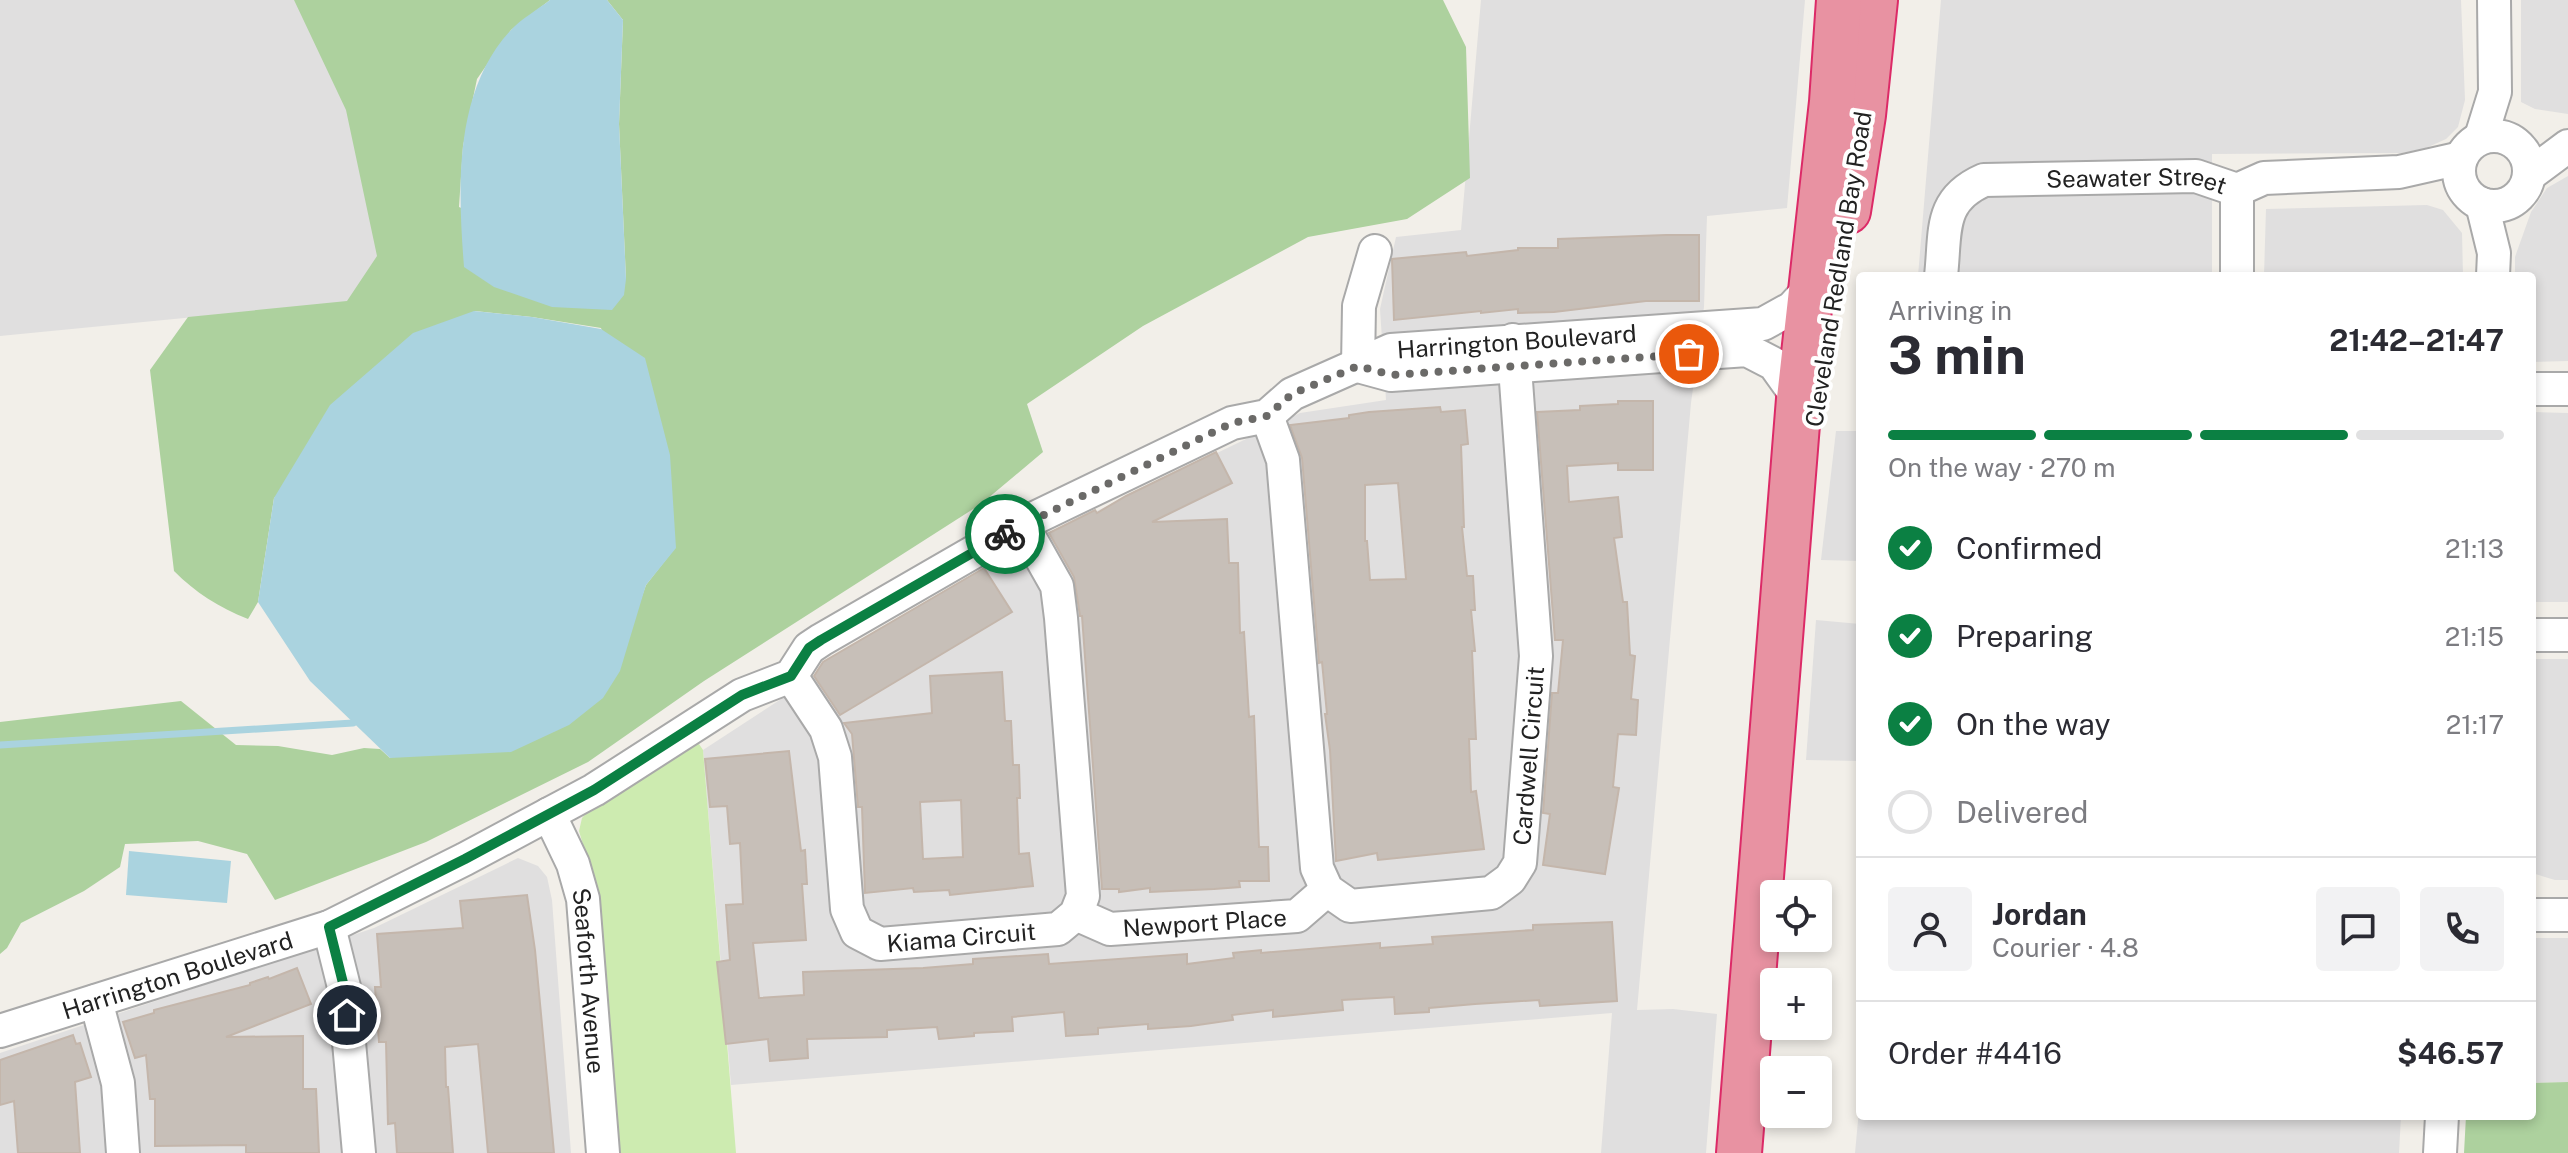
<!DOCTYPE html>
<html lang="en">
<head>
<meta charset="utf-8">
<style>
	body { margin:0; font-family:"Public Sans",sans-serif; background:#f2f2f3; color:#2b2b33; height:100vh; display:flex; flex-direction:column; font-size:30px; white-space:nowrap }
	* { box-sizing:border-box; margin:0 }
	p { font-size:26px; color:#7c7c81 }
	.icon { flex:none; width:44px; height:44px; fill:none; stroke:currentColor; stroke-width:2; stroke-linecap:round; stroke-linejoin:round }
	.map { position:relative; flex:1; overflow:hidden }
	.side { position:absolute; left:1856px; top:272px; width:680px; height:848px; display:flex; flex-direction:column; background:#fff; border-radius:8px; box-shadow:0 4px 12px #0003 }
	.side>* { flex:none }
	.controls { position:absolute; left:1760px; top:880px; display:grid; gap:16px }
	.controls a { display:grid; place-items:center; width:72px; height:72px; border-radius:8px; background:#fff; box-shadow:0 4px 12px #0003; font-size:40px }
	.pin { position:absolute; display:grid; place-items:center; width:68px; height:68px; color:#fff; margin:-34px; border:4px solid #fff; border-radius:50%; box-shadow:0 2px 8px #0007 }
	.courier { position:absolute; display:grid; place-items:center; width:80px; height:80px; margin:-40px; border:6px solid #0b8043; border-radius:50%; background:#fff; color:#222; box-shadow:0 2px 10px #0007 }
	.head em { font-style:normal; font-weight:700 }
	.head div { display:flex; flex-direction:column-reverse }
	.head { display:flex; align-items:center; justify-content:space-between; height:136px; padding:0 32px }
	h1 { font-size:52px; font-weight:700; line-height:60px }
	.bar { display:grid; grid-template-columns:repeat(4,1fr); gap:12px 8px; align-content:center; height:96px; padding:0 32px }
	.bar i { height:10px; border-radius:6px; background:#e1e1e2 }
	.bar .selected { background:#0b8043 }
	.bar p { grid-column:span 4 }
	.line { display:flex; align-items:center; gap:20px; padding:0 32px; border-top:2px solid #e1e1e2 }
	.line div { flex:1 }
	.round { display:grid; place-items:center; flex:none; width:84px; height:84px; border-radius:8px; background:#f2f2f3 }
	ol { padding:0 32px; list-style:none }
	li { display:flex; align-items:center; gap:24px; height:88px }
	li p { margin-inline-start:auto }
	li .icon { padding:8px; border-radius:50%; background:#0b8043; color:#fff; stroke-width:4 }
	li:last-child { color:#7c7c81 }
	li i { width:44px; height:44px; border:4px solid #e1e1e2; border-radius:50% }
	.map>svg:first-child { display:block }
	.residential { fill:#e0dfdf }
	.grass { fill:#cdebb0 }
	.forest { fill:#add19e }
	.water { fill:#aad3df }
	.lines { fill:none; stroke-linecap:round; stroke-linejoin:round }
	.stream { stroke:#aad3df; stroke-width:7 }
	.building { fill:#c7bfb8; stroke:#c4b6ab; stroke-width:2; fill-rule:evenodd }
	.minor-casing { stroke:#a9a9a9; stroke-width:36 }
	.highway-casing { stroke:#dc2a67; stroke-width:48 }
	.minor { stroke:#fff; stroke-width:32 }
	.highway { stroke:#e892a2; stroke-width:44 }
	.done { stroke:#6b6a68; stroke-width:8; stroke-dasharray:0 14.4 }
	.route { stroke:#0b8043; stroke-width:10 }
	.labels { text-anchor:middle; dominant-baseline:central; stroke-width:8; stroke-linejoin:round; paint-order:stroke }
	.street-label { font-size:24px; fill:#222; stroke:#fff }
</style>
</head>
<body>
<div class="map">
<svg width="2568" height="1153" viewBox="0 0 2568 1153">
	<rect width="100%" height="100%" fill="#f2efe9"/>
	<!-- residential -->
	<g class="residential">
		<path d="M0 0H419L441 293 0 336Z"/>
		<path d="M1481 0H1805L1787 208 1707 216 1704 307 1691 403 1637 1010 1673 1009 1717 1014 1706 1153H1601L1612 1013 731 1085 703 750 995 560 1300 413 1386 400 1380 309 1396 237 1461 230Z"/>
		<path d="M1941 0H2461L2465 100 2458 127 2446 139 2426 148 2402 153 2212 154V276H1918Z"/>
		<path d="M2521 0H2568V114L2535 109 2521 102Z"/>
		<path d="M2568 176V361L2532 362V276H2515V257L2531 212 2547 188Z"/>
		<path d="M2427 205 2443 210 2462 233 2463 276H2264L2266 209Z"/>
		<path d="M2532 412 2568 413V602H2532Z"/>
		<path d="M1836 431H1860V561L1821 560Z"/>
		<path d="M1816 620 1860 624V761L1806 760Z"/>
		<path d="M2532 659H2568V880H2555L2532 873Z"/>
		<path d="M518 858 538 866 547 877 552 900 571 1153H0V1053L374 928Z"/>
		<path d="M2532 938H2568V1082L2532 1083Z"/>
		<path d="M1860 1099V1116H2401L2399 1153H1855Z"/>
	</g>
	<!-- grass -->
	<path class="grass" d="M697 741 703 750 736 1153H617L595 885 579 831 582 818 591 808Z"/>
	<!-- forest -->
	<g class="forest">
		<path d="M294 0H550L511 30 477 79 463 146 459 207 626 279 619 124 623 20 607 0H1443L1466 47 1470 178 1407 219 1308 237 1143 326 1027 404 1043 452 981 504 704 681 588 762 426 842 275 900 247 854 198 841 125 844 120 867 84 891 21 923 7 948 0 954V722L181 701 236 745 278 746 332 755 364 748 380 749 390 758 631 627 646 585 675 548 601 328 532 317 475 311 274 498 258 602 248 619C218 607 196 593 174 571L150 370 188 317 347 301 377 256 346 110Z"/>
		<path d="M2568 1082V1153H2464L2466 1116H2532V1083Z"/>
	</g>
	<!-- water -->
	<g class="water">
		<path d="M550 0H607L623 20 619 124 626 279 624 295 612 310 552 307 494 287 464 267C458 189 453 92 511 30 521 19 537 10 550 0Z"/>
		<path d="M474 311 532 317 601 329 645 358 670 455 676 548 646 585 620 671 603 698 569 725 511 752 390 758 310 681 258 602 274 498 330 405 413 333Z"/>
		<path d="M129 851 231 861 227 903 126 895Z"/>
	</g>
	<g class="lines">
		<!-- stream -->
		<path class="stream" d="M0 745 353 723"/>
	</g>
	<!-- building -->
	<g class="building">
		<path d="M1666 235H1699V301H1646L1554 312 1518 313V309L1481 313V311L1394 320 1392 259 1466 252 1467 256 1518 250V248H1558V239Z"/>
		<path d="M1618 401H1653V470H1618V463L1567 466 1569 502 1618 497 1622 537 1614 538 1623 602H1627L1630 655 1635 656 1631 699 1638 700 1636 735 1618 734 1613 787 1619 788 1605 874 1543 865 1550 814 1543 813 1552 693H1558L1563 640H1555L1537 412 1580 410V406L1618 404Z"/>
		<path d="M1440 407 1441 412 1465 410 1468 444 1461 445 1464 527H1462L1467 576H1473L1475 610H1471L1475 651H1472L1476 739H1469L1471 792 1476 791 1484 849 1378 860 1377 853 1336 861 1330 750 1325 714H1327L1322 662 1319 663 1302 458 1290 425 1349 418V415L1369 412ZM1398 483 1406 579 1370 580 1367 541H1365V485Z"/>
		<path d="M1216 452 1232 483 1152 522 1227 519 1229 563H1238L1240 633 1244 632 1249 717 1254 716 1259 847H1268L1269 881H1239L1240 887 1214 889 1150 892V888L1119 892V889H1102L1082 616H1080L1074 577 1049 533 1095 510 1097 513 1126 496Z"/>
		<path d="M984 568 1012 612 840 715 814 676 823 662Z"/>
		<path d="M1002 672 1005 721H1011L1013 765H1019L1020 798H1017L1019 854 1029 853 1033 886 950 895 949 890 914 892 913 888 865 893 862 807H858L852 734 844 723 932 713 930 676ZM961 800 963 857 923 859 920 802Z"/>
		<path d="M789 751 801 851 805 850 807 884H802L806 940 753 943 759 998 804 995 803 972 923 968 973 964V959L1048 954 1049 964 1187 954V964L1234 958 1233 953 1261 950V953L1380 943V948L1433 944 1432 937 1533 930V925L1612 922 1617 1001 1540 1006 1539 1000 1475 1004 1429 1008V1012L1395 1014 1394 997 1342 1000 1343 1010 1273 1017V1010L1232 1015 1233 1020 1191 1026 1148 1029V1024L1098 1028V1034L1066 1036 1064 1012 1012 1017 1013 1031 974 1033V1036L939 1039 937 1027 887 1030V1037L807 1039 808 1058 770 1061 768 1039 726 1044 717 962 730 960 726 905 743 904 740 843 730 844 727 806 710 807 705 759Z"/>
		<path d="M527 895 535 950 554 1153H488L478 1044 445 1047 446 1087H448L453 1153H397L395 1123 388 1124 386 1042H379L375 987H381L377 934 463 928 460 901Z"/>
		<path d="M297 968 311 1004 226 1037 303 1036V1089H316L319 1153H246V1145L155 1146V1099H150L146 1055 135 1058 123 1022 154 1013V1010L250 985V983L268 977 269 979Z"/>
		<path d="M73 1035 76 1044 80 1043 91 1077 75 1082 80 1153H18L14 1101 0 1105V1060Z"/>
	</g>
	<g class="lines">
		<defs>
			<g id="minor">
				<circle cx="2494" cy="171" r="35"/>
				<path d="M2481 137 2495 92 2494 0"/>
				<path d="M2529 175 2568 146"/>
				<path d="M2237 190V276"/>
				<path d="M2482 204 2494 253 2493 276"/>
				<path id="s1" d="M1941 276C1946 232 1938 200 1984 180L2196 176 2237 190 2264 178 2399 172 2461 158"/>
				<path d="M1358 366 1391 375 1747 350 1774 364 1799 399"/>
				<path d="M1358 366 1359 306 1375 251"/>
				<path d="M2532 389H2568"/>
				<path id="s2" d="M1267 416 1283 460 1317 868 1327 890 1350 906 1491 893 1510 879 1520 863 1536 656 1513 340"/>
				<path d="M2532 635H2568"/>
				<path id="s3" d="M791 676 826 729 835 757 847 909 857 932 880 944 1058 929 1076 914 1083 896 1061 618 1057 586 1022 524"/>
				<path id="s4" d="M549 814 573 864 583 899 603 1153"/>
				<path id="s5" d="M1076 914 1110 929 1297 916 1327 890"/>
				<path d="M2532 915H2568"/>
				<path d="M329 927 344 987 359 1153"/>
				<path d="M96 1001 118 1083 123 1153"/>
				<path id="s6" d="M0 1031 329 927 465 859 594 790 742 695 791 676 809 648 821 640 1022 524 1232 423 1267 416 1292 394 1391 350 1763 324 1792 308 1812 286"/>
				<path d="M2440 1153 2442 1116"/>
			</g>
			<g id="highway">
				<path d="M1848 211 1863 115 1875 0"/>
				<path d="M1739 1153 1799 399 1832 102 1839 0"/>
			</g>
		</defs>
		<!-- minor casing -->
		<use href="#minor" class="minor-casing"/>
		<!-- highway casing -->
		<use href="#highway" class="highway-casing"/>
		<!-- minor -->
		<use href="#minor" class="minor"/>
		<!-- highway -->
		<use href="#highway" class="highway"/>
	</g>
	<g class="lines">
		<!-- done -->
		<path class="done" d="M1005 534 1232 423 1267 416 1292 394 1358 366 1391 375 1689 354"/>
		<!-- route -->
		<path class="route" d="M347 1015 344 987 329 927 465 859 594 790 742 695 791 676 809 648 821 640 1005 534"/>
	</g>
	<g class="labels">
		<!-- street labels -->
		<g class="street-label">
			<text stroke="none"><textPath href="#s1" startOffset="266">Seawater Street</textPath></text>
			<text transform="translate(1838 269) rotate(-81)">Cleveland Redland Bay Road</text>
			<text stroke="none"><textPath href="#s6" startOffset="1688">Harrington Boulevard</textPath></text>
			<text stroke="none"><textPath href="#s2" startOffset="800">Cardwell Circuit</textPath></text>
			<text stroke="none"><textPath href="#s5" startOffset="132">Newport Place</textPath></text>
			<text stroke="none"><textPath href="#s3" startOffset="378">Kiama Circuit</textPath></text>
			<text stroke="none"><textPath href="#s6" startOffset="186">Harrington Boulevard</textPath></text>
			<text stroke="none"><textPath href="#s4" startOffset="174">Seaforth Avenue</textPath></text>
		</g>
	</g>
</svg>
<div class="controls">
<a><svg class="icon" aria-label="locate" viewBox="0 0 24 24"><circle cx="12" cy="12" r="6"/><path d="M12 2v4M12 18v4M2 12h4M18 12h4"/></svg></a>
<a>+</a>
<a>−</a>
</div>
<div class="pin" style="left:1689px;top:354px;background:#ea580c"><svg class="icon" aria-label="bag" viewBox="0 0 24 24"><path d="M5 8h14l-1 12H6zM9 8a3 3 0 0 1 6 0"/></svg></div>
<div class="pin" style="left:347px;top:1015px;background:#1f2937"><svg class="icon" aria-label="home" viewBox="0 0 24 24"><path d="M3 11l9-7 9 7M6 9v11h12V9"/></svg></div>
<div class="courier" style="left:1005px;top:534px"><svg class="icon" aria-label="bike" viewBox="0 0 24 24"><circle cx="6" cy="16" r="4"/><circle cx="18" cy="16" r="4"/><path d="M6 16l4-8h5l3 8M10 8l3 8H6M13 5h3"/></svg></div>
<section class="side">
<div class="head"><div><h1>3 min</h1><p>Arriving in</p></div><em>21:42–21:47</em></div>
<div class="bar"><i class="selected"></i><i class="selected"></i><i class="selected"></i><i></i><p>On the way · 270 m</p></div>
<ol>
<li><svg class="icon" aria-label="check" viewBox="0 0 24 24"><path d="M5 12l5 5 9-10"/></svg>Confirmed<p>21:13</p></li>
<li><svg class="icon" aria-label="check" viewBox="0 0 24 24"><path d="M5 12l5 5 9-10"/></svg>Preparing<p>21:15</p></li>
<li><svg class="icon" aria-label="check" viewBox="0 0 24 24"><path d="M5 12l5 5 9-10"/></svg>On the way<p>21:17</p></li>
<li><i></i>Delivered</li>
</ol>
<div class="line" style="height:144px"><a class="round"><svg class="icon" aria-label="person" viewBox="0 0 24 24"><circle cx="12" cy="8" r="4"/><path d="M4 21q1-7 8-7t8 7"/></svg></a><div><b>Jordan</b><p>Courier · 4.8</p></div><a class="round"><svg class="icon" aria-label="chat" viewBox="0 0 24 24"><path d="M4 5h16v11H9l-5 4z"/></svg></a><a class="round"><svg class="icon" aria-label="phone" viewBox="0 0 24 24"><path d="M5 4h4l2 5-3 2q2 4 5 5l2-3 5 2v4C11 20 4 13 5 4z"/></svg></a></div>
<div class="line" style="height:104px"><div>Order #4416</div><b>$46.57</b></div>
</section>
</div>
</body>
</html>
